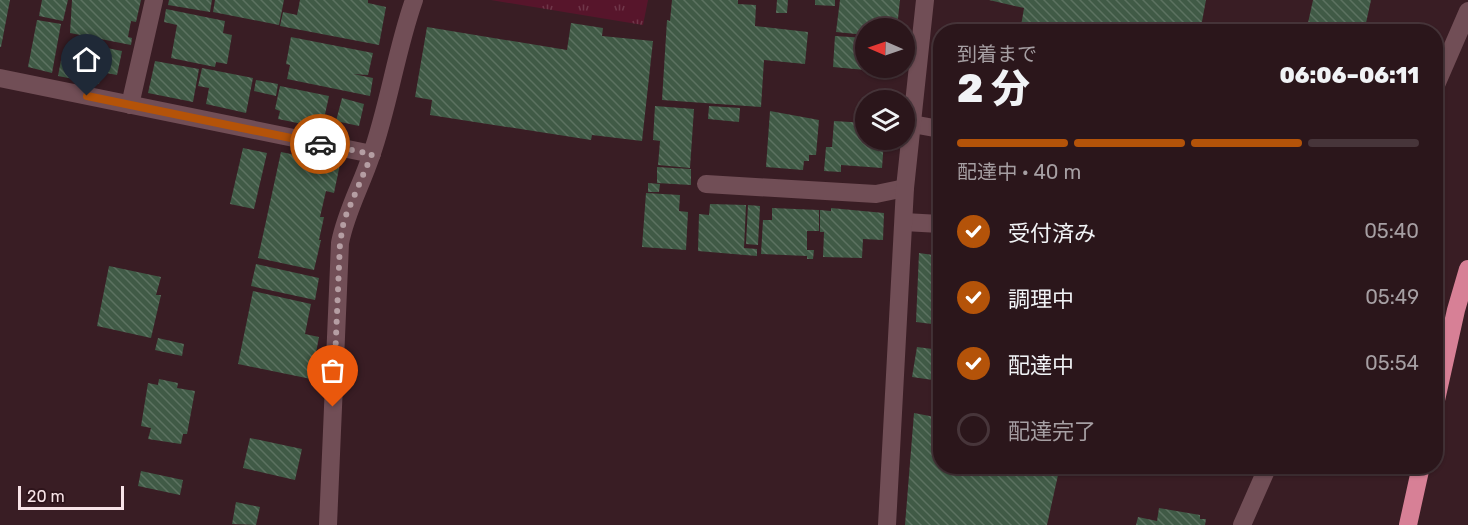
<!DOCTYPE html>
<html lang="ja">
<head>
<meta charset="utf-8">
<style>
	body { margin:0; font-family:Rubik,"Noto Sans JP",sans-serif; background:#372328; color:#f1f3f6; height:100vh; display:flex; flex-direction:column; font-size:22px; white-space:nowrap }
	* { box-sizing:border-box; margin:0 }
	p { font-size:20px; color:#a69fa3 }
	.icon { flex:none; width:33px; height:33px; fill:none; stroke:currentColor; stroke-width:2; stroke-linecap:round; stroke-linejoin:round }
	.map { position:relative; flex:1; overflow:hidden }
	.sheet { position:absolute; left:933px; top:24px; width:510px; height:450px; display:flex; flex-direction:column; background:#2b161b; border-radius:24px; box-shadow:0 2px 4px #0004,0 0 0 2px #47353a }
	.sheet>* { flex:none }
	.needle { width:39px; rotate:272deg }
	.buttons { position:absolute; left:855px; top:18px; display:grid; gap:12px }
	.buttons a { display:grid; place-items:center; width:60px; height:60px; border-radius:50%; background:#2b161b; box-shadow:0 2px 4px #0004,0 0 0 2px #47353a; font-size:30px }
	.scale { position:absolute; left:18px; bottom:15px; width:106px; box-sizing:border-box; padding-left:6px; border:3px solid #f8e4e8; border-top:0; font-size:16px; line-height:21px; white-space:nowrap; color:#f8e4e8; -webkit-text-stroke:4px #2e141b; paint-order:stroke }
	.pin { position:absolute; display:grid; place-items:center; width:51px; height:51px; color:#fff; margin:-62px -26px; border-radius:50% 50% 50% 0; rotate:-45deg; box-shadow:0 0 6px #0007 }
	.pin .icon { rotate:45deg }
	.courier { position:absolute; display:grid; place-items:center; width:60px; height:60px; margin:-30px; border:4px solid #b45309; border-radius:50%; background:#fff; color:#222; box-shadow:0 2px 8px #0007 }
	.head em { font-style:normal; font-weight:800 }
	.head div { display:flex; flex-direction:column-reverse }
	.head { display:flex; align-items:center; justify-content:space-between; height:102px; padding:0 24px }
	h1 { font-size:39px; font-weight:800; line-height:45px }
	.bar { display:grid; grid-template-columns:repeat(4,1fr); gap:9px 6px; align-content:center; height:72px; padding:0 24px }
	.bar i { height:8px; border-radius:4px; background:#47353a }
	.bar .on { background:#b45309 }
	.bar p { grid-column:span 4 }
	ol { padding:0 24px; list-style:none }
	li { display:flex; align-items:center; gap:18px; height:66px }
	li p { margin-inline-start:auto }
	li .icon { padding:6px; border-radius:50%; background:#b45309; color:#fff; stroke-width:4 }
	li:last-child { color:#a69fa3 }
	li i { width:33px; height:33px; border:3px solid #47353a; border-radius:50% }
	.map>svg:first-child { display:block }
	.park { fill:url(#park-tufts) }
	.building { fill:url(#building-back-hatch) }
	.lines { fill:none; stroke-linecap:round; stroke-linejoin:round }
	.minor { stroke:#714e56; stroke-width:18 }
	.highway { stroke:#d78096; stroke-width:18 }
	.done { stroke:#b59ea3; stroke-width:6; stroke-dasharray:0 10.8 }
	.route { stroke:#b45309; stroke-width:8 }
</style>
</head>
<body>
<div class="map">
<svg width="1468" height="525" viewBox="0 0 1468 525">
	<defs>
		<pattern id="park-tufts" width="24" height="20" patternUnits="userSpaceOnUse" patternTransform="scale(1.5)"><rect width="24" height="20" fill="#57152b"/><path d="M3 7l-1-3M5 7V3M7 7l1-3M15 17l-1-3M17 17v-4M19 17l1-3" fill="none" stroke="#70374a"/></pattern>
		<pattern id="building-back-hatch" width="6" height="6" patternUnits="userSpaceOnUse" patternTransform="scale(1.5)"><rect width="6" height="6" fill="#405a46"/><path d="M-1 5l2 2M0 0l6 6M5-1l2 2" fill="none" stroke="#5c7261"/></pattern>
	</defs>
	<rect width="100%" height="100%" fill="#391d24"/>
	<!-- park -->
	<path class="park" d="M491 0H648L643 25Z"/>
	<!-- building -->
	<g class="building">
		<path d="M0 0H10L1 47H0Z"/>
		<path d="M42 0H68L63 21 39 16Z"/>
		<path d="M72 0H141L136 22 131 21 128 37 132 38 131 45 70 33Z"/>
		<path d="M169 0H212L210 12 168 5Z"/>
		<path d="M215 0H284L279 25 213 12Z"/>
		<path d="M300 0H368V3L386 7 379 45 280 26 283 12 297 15Z"/>
		<path d="M672 0H738V4L756 5 755 26 808 32 805 64 764 60 761 107 662 100 667 20 670 21Z"/>
		<path d="M777 0H788L787 13H776Z"/>
		<path d="M815 0H835V6L815 5Z"/>
		<path d="M840 0H900L897 28H866V35L836 32Z"/>
		<path d="M989 0H1206L1200 32H1150L1135 28 1134 32H1020L1024 8Z"/>
		<path d="M1313 0H1371L1364 32H1306Z"/>
		<path d="M166 9 225 21 223 33 232 35 227 64 216 62 215 67 171 58 177 25 164 22Z"/>
		<path d="M37 20 61 24 52 73 28 67Z"/>
		<path d="M571 23 603 28 602 36 653 41 642 141 592 135 591 140 430 115 432 100 415 97 427 27 567 50Z"/>
		<path d="M835 36 866 38V68H877L876 71 833 67Z"/>
		<path d="M291 37 373 53 368 75 353 74 373 78 370 96 287 79 290 65 286 64Z"/>
		<path d="M82 43 122 51 117 75 101 72 99 84 58 76 62 55 79 59Z"/>
		<path d="M155 61 199 69 193 102 148 93Z"/>
		<path d="M202 68 253 78 246 113 206 104 209 88 198 86Z"/>
		<path d="M256 80 278 84 276 96 254 91Z"/>
		<path d="M280 86 329 96 322 128 278 119 280 111 275 109Z"/>
		<path d="M342 98 364 104 359 126 336 121Z"/>
		<path d="M655 106 694 109 690 168 658 165 660 141 653 140Z"/>
		<path d="M709 106 740 108 739 122 708 119Z"/>
		<path d="M770 111 819 120 816 155H809V161H804L803 170 766 167Z"/>
		<path d="M834 121 866 123V140H884L882 168 841 165V172L824 171 826 147H832Z"/>
		<path d="M243 148 267 153 254 209 230 204Z"/>
		<path d="M281 152 340 164 334 193 326 191 320 217H324L319 240H321L314 270 258 258Z"/>
		<path d="M657 167 691 169V185L657 183Z"/>
		<path d="M648 183 660 184 659 192H648Z"/>
		<path d="M646 193 680 195 679 211 688 212 686 250 642 247Z"/>
		<path d="M710 204 746 205 744 248 757 249V256L698 251 699 214 709 215Z"/>
		<path d="M748 205 760 206 758 245 746 244Z"/>
		<path d="M772 208 819 210V231H807V250H814L813 259H807V256L761 254 763 220H772Z"/>
		<path d="M831 208 884 213 883 240 863 239 862 258 823 257 824 232H820V210L831 211Z"/>
		<path d="M919 253 940 256V325L916 322Z"/>
		<path d="M256 264 319 278 315 300 251 286Z"/>
		<path d="M109 266 161 277 156 295H161L151 338 97 326Z"/>
		<path d="M253 291 311 304 305 334 319 337 311 379 238 364Z"/>
		<path d="M158 338 184 344 182 356 155 350Z"/>
		<path d="M917 347 940 350V381L912 377Z"/>
		<path d="M159 379 178 383 177 388 195 391 187 434H183L181 444 148 439 151 428 141 426 148 383 158 385Z"/>
		<path d="M914 413 940 418V466H1060L1047 525H905Z"/>
		<path d="M250 438 302 449 295 480 243 468Z"/>
		<path d="M141 471 183 480 180 495 138 486Z"/>
		<path d="M236 502 260 507 256 525 232 524Z"/>
		<path d="M1159 508 1200 515V519H1206L1205 525H1136L1138 517 1157 521Z"/>
	</g>
	<g class="lines">
		<!-- minor -->
		<g class="minor">
			<path d="M0 78 372 154"/>
			<path d="M1436 85 1468 11"/>
			<path d="M130 105 154 0"/>
			<path d="M912 124 940 129"/>
			<path d="M706 184 876 194 905 188"/>
			<path d="M904 222 940 224"/>
			<path d="M328 525 340 243C346 212 361 186 371 156 389 105 396 51 414 0"/>
			<path d="M887 525 905 188 925 0"/>
			<path d="M1242 525 1268 466"/>
		</g>
		<!-- highway -->
		<g class="highway">
			<path d="M1436 400 1456 310 1468 269"/>
			<path d="M1408 525 1421 466"/>
		</g>
	</g>
	<g class="lines">
		<!-- done -->
		<path class="done" d="M320 144 372 154 344 220 340 243 333 407"/>
		<!-- route -->
		<path class="route" d="M87 96 320 144"/>
	</g>
</svg>
<div class="buttons">
<a><svg class="needle" viewBox="-14 -14 28 28"><path d="M0-13l5 13h-10z" fill="#e53935"/><path d="M0 13l5-13h-10z" fill="#a69fa3"/></svg></a>
<a><svg class="icon" aria-label="layers" viewBox="0 0 24 24"><path d="M12 4l9 5-9 5-9-5zM3 14l9 5 9-5"/></svg></a>
</div>
<div class="scale">20 m</div>
<div class="pin" style="left:333px;top:407px;background:#ea580c"><svg class="icon" aria-label="bag" viewBox="0 0 24 24"><path d="M5 8h14l-1 12H6zM9 8a3 3 0 0 1 6 0"/></svg></div>
<div class="pin" style="left:87px;top:96px;background:#1f2937"><svg class="icon" aria-label="home" viewBox="0 0 24 24"><path d="M3 11l9-7 9 7M6 9v11h12V9"/></svg></div>
<div class="courier" style="left:320px;top:144px"><svg class="icon" aria-label="car" viewBox="0 0 24 24"><path d="M5 17H2v-5l4-1 3-4h7l3 4 3 1v5h-3M9 17h6M6 11h13"/><circle cx="7" cy="17" r="2"/><circle cx="17" cy="17" r="2"/></svg></div>
<section class="sheet">
<div class="head"><div><h1>2 分</h1><p>到着まで</p></div><em>06:06–06:11</em></div>
<div class="bar"><i class="on"></i><i class="on"></i><i class="on"></i><i></i><p>配達中 · 40 m</p></div>
<ol>
<li><svg class="icon" aria-label="check" viewBox="0 0 24 24"><path d="M5 12l5 5 9-10"/></svg>受付済み<p>05:40</p></li>
<li><svg class="icon" aria-label="check" viewBox="0 0 24 24"><path d="M5 12l5 5 9-10"/></svg>調理中<p>05:49</p></li>
<li><svg class="icon" aria-label="check" viewBox="0 0 24 24"><path d="M5 12l5 5 9-10"/></svg>配達中<p>05:54</p></li>
<li><i></i>配達完了</li>
</ol>
</section>
</div>
</body>
</html>
